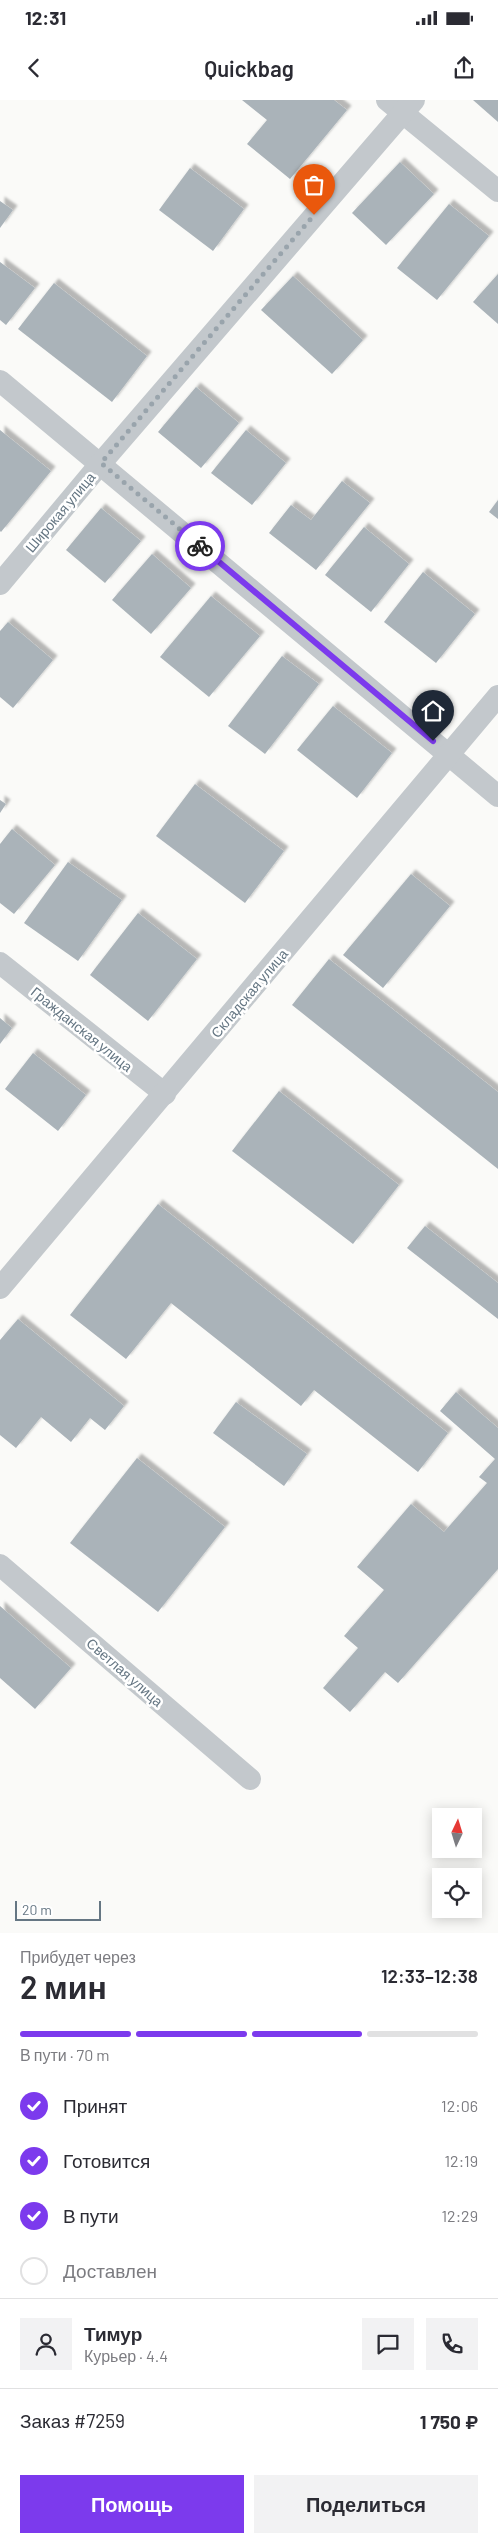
<!DOCTYPE html>
<html lang="ru">
<head>
<meta charset="utf-8">
<style>
	body { margin:0; font-family:Barlow,sans-serif; background:#f2f2f3; color:#2b2b33; height:100vh; display:flex; flex-direction:column; font-size:19px; white-space:nowrap }
	* { box-sizing:border-box; margin:0 }
	p { font-size:16px; color:#7c7c81 }
	.icon { flex:none; width:28px; height:28px; fill:none; stroke:currentColor; stroke-width:2; stroke-linecap:round; stroke-linejoin:round }
	.map { position:relative; height:1833px; overflow:hidden }
	.drawer { display:flex; flex-direction:column; background:#fff; flex:1 }
	.drawer>* { flex:none }
	.needle { width:32px; rotate:4deg }
	.fabs { position:absolute; left:432px; top:1708px; display:grid; gap:10px }
	.fabs a { display:grid; place-items:center; width:50px; height:50px; border-radius:0px; background:#fff; box-shadow:0 2px 12px #0003; font-size:25px }
	.scale { position:absolute; left:15px; bottom:12px; width:86px; box-sizing:border-box; padding-left:5px; border:2px solid #657683; border-top:0; font-size:14px; line-height:18px; white-space:nowrap; color:#657683; -webkit-text-stroke:4px #fff; paint-order:stroke }
	.pin { position:absolute; display:grid; place-items:center; width:42px; height:42px; color:#fff; margin:-51px -21px; border-radius:50% 50% 50% 0; rotate:-45deg; box-shadow:0 0 5px #0007 }
	.pin .icon { rotate:45deg }
	.courier { position:absolute; display:grid; place-items:center; width:50px; height:50px; margin:-25px; border:4px solid #7c3aed; border-radius:50%; background:#fff; color:#222; box-shadow:0 1px 6px #0007 }
	.overview em { font-style:normal; font-weight:600 }
	.overview div { display:flex; flex-direction:column-reverse }
	.overview { display:flex; align-items:center; justify-content:space-between; height:85px; padding:0 20px }
	h1 { font-size:32px; font-weight:600; line-height:38px }
	.bar { display:grid; grid-template-columns:repeat(4,1fr); gap:8px 5px; align-content:center; height:60px; padding:0 20px }
	.bar i { height:6px; border-radius:4px; background:#e1e1e2 }
	.bar .active { background:#7c3aed }
	.bar p { grid-column:span 4 }
	.line { display:flex; align-items:center; gap:12px; padding:0 20px; border-top:1px solid #e1e1e2 }
	.line div { flex:1 }
	.round { display:grid; place-items:center; flex:none; width:52px; height:52px; border-radius:0px; background:#f2f2f3 }
	ol { padding:0 20px; list-style:none }
	li { display:flex; align-items:center; gap:15px; height:55px }
	li p { margin-inline-start:auto }
	li .icon { padding:5px; border-radius:50%; background:#7c3aed; color:#fff; stroke-width:4 }
	li:last-child { color:#7c7c81 }
	li i { width:28px; height:28px; border:2px solid #e1e1e2; border-radius:50% }
	.button { display:flex; gap:10px; margin-top:auto; padding:10px 20px }
	.button a { flex:1; height:58px; border-radius:0px; background:#7c3aed; color:#fff; font-size:20px; font-weight:600; line-height:58px; text-align:center }
	.button a+a { background:#f2f2f3; color:#2b2b33 }
	.status { display:flex; justify-content:space-between; align-items:center; height:35px; padding:0 25px; background:#fff; direction:ltr }
	.status svg { height:14px; fill:currentColor }
	header { display:flex; justify-content:space-between; align-items:center; height:65px; padding:0 20px; background:#fff; font-size:22px; font-weight:600 }
	.map>svg:first-child { display:block }
	.building { fill:#aab3b9; filter:url(#shadow) }
	.lines { fill:none; stroke-linecap:round; stroke-linejoin:round }
	.street { stroke:#c3c8cc; stroke-width:22 }
	.done { stroke:#99a4ac; stroke-width:5; stroke-dasharray:0 9 }
	.route { stroke:#7c3aed; stroke-width:6 }
	.labels { text-anchor:middle; dominant-baseline:central; stroke-width:5; stroke-linejoin:round; paint-order:stroke }
	.street-label { font-size:14px; fill:#657683; stroke:#fff }
</style>
</head>
<body>
<div class="status"><b>12:31</b><svg viewBox="0 0 49 12"><path d="M0 12V9h3v3zM5 12V6h3v6zM10 12V3h3v9zM15 12V0h3v12zM26 1h20v11H26zM47 4h2v5h-2z"/></svg></div>
<header><svg class="icon" aria-label="back" viewBox="0 0 24 24"><path d="M15 5l-7 7 7 7"/></svg>Quickbag<svg class="icon" aria-label="share" viewBox="0 0 24 24"><path d="M12 15V3M7 8l5-5 5 5M5 13v7h14v-7"/></svg></header>
<div class="map">
<svg width="498" height="1833" viewBox="0 0 498 1833">
	<defs>
		<filter id="shadow"><feDropShadow dx="4.5" dy="-4.5" stdDeviation="1" flood-color="#0004"/></filter>
	</defs>
	<rect width="100%" height="100%" fill="#fafaf8"/>
	<!-- building -->
	<g class="building">
		<path d="M242 0H334L347 10 290 79 247 44 267 20Z"/>
		<path d="M473 0H498V22Z"/>
		<path d="M400 62 434 94 386 145 352 113Z"/>
		<path d="M190 68 244 109 213 151 159 110Z"/>
		<path d="M0 101 13 110 0 128Z"/>
		<path d="M449 104 489 136 437 200 397 168Z"/>
		<path d="M0 162 35 188 6 225 0 220Z"/>
		<path d="M498 174V224L473 202Z"/>
		<path d="M293 176 363 240 332 274 261 210Z"/>
		<path d="M54 183 147 256 112 302 18 229Z"/>
		<path d="M196 287 239 323 201 368 158 332Z"/>
		<path d="M0 330 51 371 1 432 0 431Z"/>
		<path d="M246 330 286 363 252 405 211 373Z"/>
		<path d="M342 381 370 403 316 470 269 433 291 405 311 420Z"/>
		<path d="M498 400V419L489 412Z"/>
		<path d="M101 408 141 441 105 483 66 450Z"/>
		<path d="M364 427 409 464 371 512 325 475Z"/>
		<path d="M152 454 191 488 151 534 112 500Z"/>
		<path d="M423 472 475 514 436 563 384 522Z"/>
		<path d="M211 496 260 536 209 597 160 557Z"/>
		<path d="M8 522 53 560 13 608 0 597V531Z"/>
		<path d="M282 556 319 584 265 654 228 626Z"/>
		<path d="M333 606 392 653 357 698 297 650Z"/>
		<path d="M195 684 284 751 245 803 156 736Z"/>
		<path d="M0 700 6 704 0 713Z"/>
		<path d="M12 729 55 765 14 814 0 803V744Z"/>
		<path d="M68 762 122 800 78 861 24 823Z"/>
		<path d="M411 774 450 806 383 888 343 855Z"/>
		<path d="M138 813 197 859 148 921 90 875Z"/>
		<path d="M329 859 498 992V1069L292 905Z"/>
		<path d="M0 918 12 928 0 944Z"/>
		<path d="M33 953 86 995 58 1031 5 989Z"/>
		<path d="M279 991 399 1085 353 1144 232 1051Z"/>
		<path d="M158 1104 448 1333 418 1372 314 1290 301 1306 171 1203 126 1259 70 1215Z"/>
		<path d="M425 1126 498 1183V1219L407 1148Z"/>
		<path d="M18 1219 124 1306 105 1330 90 1318 71 1342 41 1317 16 1348 0 1335V1240Z"/>
		<path d="M456 1292 498 1328V1469L398 1583 385 1572 350 1612 323 1588 358 1548 344 1536 384 1490 357 1467 411 1404 444 1432 487 1383 479 1377 495 1359 440 1311Z"/>
		<path d="M236 1302 307 1354 284 1386 213 1333Z"/>
		<path d="M137 1358 225 1427 158 1512 70 1443Z"/>
		<path d="M0 1506 71 1568 35 1609 0 1578Z"/>
	</g>
	<g class="lines">
		<!-- street -->
		<g class="street">
			<path d="M387 0 498 91"/>
			<path d="M0 281 498 696"/>
			<path d="M0 484 101 363 414 0"/>
			<path d="M0 863 165 994"/>
			<path d="M0 1188 498 596"/>
			<path d="M0 1465 250 1679"/>
		</g>
	</g>
	<g class="lines">
		<!-- done -->
		<path class="done" d="M200 446 101 363 314 115"/>
		<!-- route -->
		<path class="route" d="M200 446 433 641"/>
	</g>
	<g class="labels">
		<!-- street labels -->
		<g class="street-label">
			<text transform="translate(60 412) rotate(-50)">Широкая улица</text>
			<text transform="translate(249 893) rotate(-50)">Складская улица</text>
			<text transform="translate(82 929) rotate(39)">Гражданская улица</text>
			<text transform="translate(125 1572) rotate(41)">Светлая улица</text>
		</g>
	</g>
</svg>
<div class="fabs">
<a><svg class="needle" viewBox="-14 -14 28 28"><path d="M0-13l5 13h-10z" fill="#e53935"/><path d="M0 13l5-13h-10z" fill="#7c7c81"/></svg></a>
<a><svg class="icon" aria-label="locate" viewBox="0 0 24 24"><circle cx="12" cy="12" r="6"/><path d="M12 2v4M12 18v4M2 12h4M18 12h4"/></svg></a>
</div>
<div class="scale">20 m</div>
<div class="pin" style="left:314px;top:115px;background:#ea580c"><svg class="icon" aria-label="bag" viewBox="0 0 24 24"><path d="M5 8h14l-1 12H6zM9 8a3 3 0 0 1 6 0"/></svg></div>
<div class="pin" style="left:433px;top:641px;background:#1f2937"><svg class="icon" aria-label="home" viewBox="0 0 24 24"><path d="M3 11l9-7 9 7M6 9v11h12V9"/></svg></div>
<div class="courier" style="left:200px;top:446px"><svg class="icon" aria-label="bike" viewBox="0 0 24 24"><circle cx="6" cy="16" r="4"/><circle cx="18" cy="16" r="4"/><path d="M6 16l4-8h5l3 8M10 8l3 8H6M13 5h3"/></svg></div>
</div>
<section class="drawer">
<div class="overview"><div><h1>2 мин</h1><p>Прибудет через</p></div><em>12:33–12:38</em></div>
<div class="bar"><i class="active"></i><i class="active"></i><i class="active"></i><i></i><p>В пути · 70 m</p></div>
<ol>
<li><svg class="icon" aria-label="check" viewBox="0 0 24 24"><path d="M5 12l5 5 9-10"/></svg>Принят<p>12:06</p></li>
<li><svg class="icon" aria-label="check" viewBox="0 0 24 24"><path d="M5 12l5 5 9-10"/></svg>Готовится<p>12:19</p></li>
<li><svg class="icon" aria-label="check" viewBox="0 0 24 24"><path d="M5 12l5 5 9-10"/></svg>В пути<p>12:29</p></li>
<li><i></i>Доставлен</li>
</ol>
<div class="line" style="height:90px"><a class="round"><svg class="icon" aria-label="person" viewBox="0 0 24 24"><circle cx="12" cy="8" r="4"/><path d="M4 21q1-7 8-7t8 7"/></svg></a><div><b>Тимур</b><p>Курьер · 4.4</p></div><a class="round"><svg class="icon" aria-label="chat" viewBox="0 0 24 24"><path d="M4 5h16v11H9l-5 4z"/></svg></a><a class="round"><svg class="icon" aria-label="phone" viewBox="0 0 24 24"><path d="M5 4h4l2 5-3 2q2 4 5 5l2-3 5 2v4C11 20 4 13 5 4z"/></svg></a></div>
<div class="line" style="height:65px"><div>Заказ #7259</div><b>1 750 ₽</b></div>
<div class="button"><a>Помощь</a><a>Поделиться</a></div>
</section>
</body>
</html>
